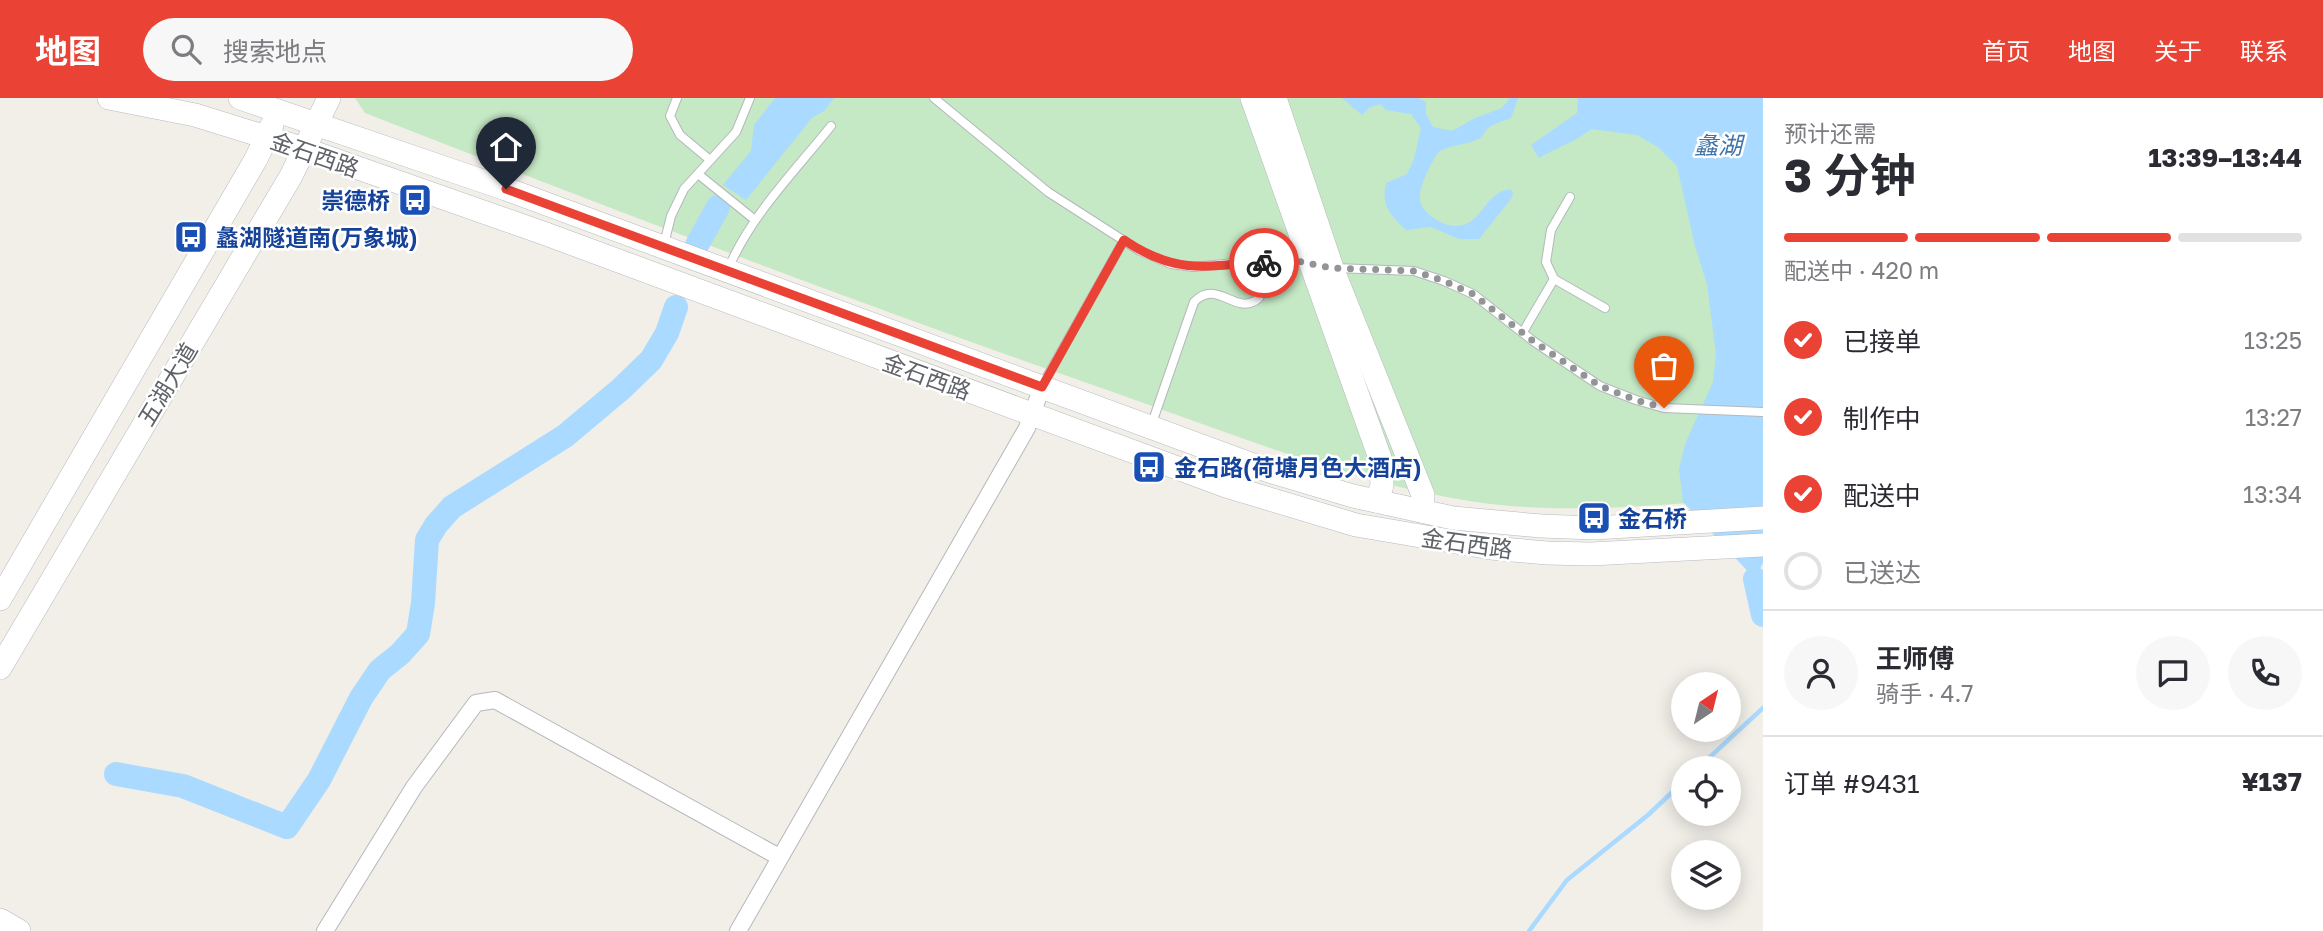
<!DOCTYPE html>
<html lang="zh">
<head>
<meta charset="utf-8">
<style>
	body { margin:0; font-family:"Golos Text","Noto Sans SC",sans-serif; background:#f7f7f7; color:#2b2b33; height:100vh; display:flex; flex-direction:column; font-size:26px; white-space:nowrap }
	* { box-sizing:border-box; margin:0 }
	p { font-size:23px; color:#7c7c81 }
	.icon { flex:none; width:38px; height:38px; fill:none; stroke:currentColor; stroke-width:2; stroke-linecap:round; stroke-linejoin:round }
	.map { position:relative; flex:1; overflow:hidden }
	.panel { display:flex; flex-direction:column; background:#fff; width:560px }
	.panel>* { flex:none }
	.needle { width:46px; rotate:35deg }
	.tools { position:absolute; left:1671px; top:574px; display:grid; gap:14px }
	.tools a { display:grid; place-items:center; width:70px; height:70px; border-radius:50%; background:#fff; box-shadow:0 4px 18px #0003; font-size:35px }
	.pin { position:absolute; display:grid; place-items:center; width:60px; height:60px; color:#fff; margin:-72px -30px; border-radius:50% 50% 50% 0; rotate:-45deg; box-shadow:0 0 7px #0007 }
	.pin .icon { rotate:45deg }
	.courier { position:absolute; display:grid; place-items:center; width:70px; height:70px; margin:-35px; border:5px solid #ea4335; border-radius:50%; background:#fff; color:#222; box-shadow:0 2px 9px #0007 }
	.summary em { font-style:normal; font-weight:700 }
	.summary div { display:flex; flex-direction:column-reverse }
	.summary { display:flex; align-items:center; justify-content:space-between; height:119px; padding:0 21px }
	h1 { font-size:46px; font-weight:700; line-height:52px }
	.bar { display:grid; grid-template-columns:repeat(4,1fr); gap:10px 7px; align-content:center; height:84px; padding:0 21px }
	.bar i { height:9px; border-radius:5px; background:#e1e1e2 }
	.bar .on { background:#ea4335 }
	.bar p { grid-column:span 4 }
	.line { display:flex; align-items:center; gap:18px; padding:0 21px; border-top:2px solid #e1e1e2 }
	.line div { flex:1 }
	.round { display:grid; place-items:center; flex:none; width:74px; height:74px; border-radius:37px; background:#f7f7f7 }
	ol { padding:0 21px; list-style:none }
	li { display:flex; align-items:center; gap:21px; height:77px }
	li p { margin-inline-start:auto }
	li .icon { padding:7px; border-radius:50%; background:#ea4335; color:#fff; stroke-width:4 }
	li:last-child { color:#7c7c81 }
	li i { width:38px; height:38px; border:4px solid #e1e1e2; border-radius:50% }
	header { display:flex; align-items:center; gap:42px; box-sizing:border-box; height:98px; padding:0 35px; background:#ea4335; color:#fff }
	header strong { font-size:33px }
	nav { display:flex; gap:38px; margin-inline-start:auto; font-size:24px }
	.search { width:490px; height:63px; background:#f7f7f7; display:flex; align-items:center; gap:18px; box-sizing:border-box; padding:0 24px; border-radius:38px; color:#7c7c81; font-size:26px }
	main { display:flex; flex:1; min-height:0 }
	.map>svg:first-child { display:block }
	.green { fill:#c5e8c5 }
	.water { fill:#aadaff }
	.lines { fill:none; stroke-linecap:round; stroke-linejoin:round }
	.stream { stroke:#aadaff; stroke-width:4.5 }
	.river { stroke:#aadaff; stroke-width:24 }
	.lane-casing { stroke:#b5b8bc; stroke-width:10 }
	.street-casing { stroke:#b5b8bc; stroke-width:18 }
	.secondary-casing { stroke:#b6babf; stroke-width:24 }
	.lane { stroke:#fff; stroke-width:8 }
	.street { stroke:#fff; stroke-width:16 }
	.secondary { stroke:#fff; stroke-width:23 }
	.done { stroke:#929495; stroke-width:7; stroke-dasharray:0 12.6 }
	.route { stroke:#ea4335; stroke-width:9 }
	.labels { text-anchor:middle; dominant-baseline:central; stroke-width:5; stroke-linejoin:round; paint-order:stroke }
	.street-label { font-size:23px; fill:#5f6368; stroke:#fff }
	.transit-label { font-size:23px; font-weight:bold; fill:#164399; stroke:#fff; text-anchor:start }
	.water-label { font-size:24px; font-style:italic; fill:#4174aa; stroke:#fff }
</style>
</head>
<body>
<header>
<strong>地图</strong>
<div class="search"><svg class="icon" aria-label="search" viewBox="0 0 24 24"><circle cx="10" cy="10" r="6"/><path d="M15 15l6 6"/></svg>搜索地点</div>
<nav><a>首页</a><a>地图</a><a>关于</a><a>联系</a></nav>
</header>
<main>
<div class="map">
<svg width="1763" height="833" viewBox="0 0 1763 833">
	<rect width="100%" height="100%" fill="#f1efe8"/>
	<!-- green -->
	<path class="green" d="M355 0H1763V400C1670 405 1569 418 1476 404 1353 386 1228 334 1110 293 859 206 612 111 365 15Z"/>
	<!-- water -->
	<g class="water">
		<path d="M775 0H834L824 13 812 20 746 102 723 87 751 53 754 27Z"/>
		<path d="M1342 0H1418L1426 4V16L1433 29 1452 33 1475 20 1502 10 1510 0H1518L1511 20C1503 23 1493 26 1487 31 1484 34 1483 38 1480 40 1473 46 1452 46 1440 53 1435 57 1432 65 1429 71 1425 78 1421 88 1420 96 1417 113 1441 128 1456 128 1484 127 1483 94 1511 91L1513 96 1511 101 1479 141H1459L1431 129 1406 132C1390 117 1381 107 1386 85L1407 76 1414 61 1421 30 1411 16 1386 12 1380 6 1369 10 1362 17Z"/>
		<path d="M1578 0H1763V465L1755 481 1683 404 1679 371 1685 346 1713 284 1716 256 1707 186 1695 148 1677 68 1658 49 1637 37 1591 31C1576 44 1557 49 1539 60L1531 47 1577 15Z"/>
	</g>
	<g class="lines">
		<!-- stream -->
		<g class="stream">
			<path d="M1698 670 1763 610"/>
			<path d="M1529 833 1567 782 1648 717 1684 683"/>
		</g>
		<!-- river -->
		<g class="river">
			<path d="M697 147 718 109"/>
			<path d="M1755 481 1763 517"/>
			<path d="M116 676 183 688 287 729 319 682 361 600 380 572 400 556 418 536 423 505 427 442 436 427 452 409 565 338 621 291 651 262 667 235 676 209"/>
		</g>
		<defs>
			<g id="lane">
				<path d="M677 0 670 18 680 37 710 62"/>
				<path d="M934 0 1048 94 1140 153 1171 166 1193 169 1256 163 1277 167"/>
				<path d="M698 76 755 122"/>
				<path d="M664 146 671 118 684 91 736 34 750 0"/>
				<path d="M729 169C752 116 795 73 831 28"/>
				<path d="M1335 170 1414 173 1444 183 1473 196 1533 243 1600 288 1636 302 1664 310 1763 314"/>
				<path d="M1554 181 1546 164 1551 132 1570 99"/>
				<path d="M1523 234 1554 181 1605 210"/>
				<path d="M1043 286 1124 142"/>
				<path d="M1151 328 1194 204C1216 181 1234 215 1255 203 1263 198 1263 191 1265 184 1273 165 1288 162 1306 164"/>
			</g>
			<g id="street">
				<path d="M325 833 414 689 476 605 495 602 779 759"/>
				<path d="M738 833 1027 330 1042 289"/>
			</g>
			<g id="secondary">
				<path d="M109 0 195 17 304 51 546 136 1226 388 1356 427 1491 450 1547 455 1591 456 1763 447"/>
				<path d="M240 0 506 91 1269 373 1353 398 1453 420 1541 428 1594 430 1763 420"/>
				<path d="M1252 0 1381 363 1382 387 1377 403"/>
				<path d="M1275 0 1332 170 1423 397 1422 413"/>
				<path d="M0 501 256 61 272 27"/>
				<path d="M0 570 291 78 329 0"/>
				<path d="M0 822 19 833"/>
			</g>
		</defs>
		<!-- lane casing -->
		<use href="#lane" class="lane-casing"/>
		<!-- street casing -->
		<use href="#street" class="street-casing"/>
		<!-- secondary casing -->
		<use href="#secondary" class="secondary-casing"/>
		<!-- lane -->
		<use href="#lane" class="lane"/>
		<!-- street -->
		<use href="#street" class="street"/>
		<!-- secondary -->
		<use href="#secondary" class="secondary"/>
	</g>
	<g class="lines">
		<!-- done -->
		<path class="done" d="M1264 165 1277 167 1292 162 1332 170 1414 173 1444 183 1473 196 1533 243 1600 288 1636 302 1664 310"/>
		<!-- route -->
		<path class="route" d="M506 91 1042 289 1124 142C1171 174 1203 171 1256 163L1264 165"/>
	</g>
	<!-- icons -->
	<defs>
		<symbol id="bus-square" viewBox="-11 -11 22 22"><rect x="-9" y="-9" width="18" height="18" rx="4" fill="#1a4fb4" stroke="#fff"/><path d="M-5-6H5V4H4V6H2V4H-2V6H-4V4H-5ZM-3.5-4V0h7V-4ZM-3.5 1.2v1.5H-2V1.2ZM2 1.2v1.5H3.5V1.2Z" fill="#fff"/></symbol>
	</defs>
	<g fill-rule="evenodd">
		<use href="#bus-square" x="396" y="83" width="38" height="38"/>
		<use href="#bus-square" x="172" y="120" width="38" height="38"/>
		<use href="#bus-square" x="1130" y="350" width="38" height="38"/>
		<use href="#bus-square" x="1575" y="401" width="38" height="38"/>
	</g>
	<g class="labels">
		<!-- street labels -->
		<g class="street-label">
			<text transform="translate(315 56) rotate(19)">金石西路</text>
			<text transform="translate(927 278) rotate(20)">金石西路</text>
			<text transform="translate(167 286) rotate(-59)">五湖大道</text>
			<text transform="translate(1467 445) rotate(8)">金石西路</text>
		</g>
		<!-- transit labels -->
		<g class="transit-label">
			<text x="390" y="102" text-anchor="end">崇德桥</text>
			<text x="216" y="139">蠡湖隧道南(万象城)</text>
			<text x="1174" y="369">金石路(荷塘月色大酒店)</text>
			<text x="1618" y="420">金石桥</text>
		</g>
		<!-- water labels -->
		<g class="water-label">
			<text x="1718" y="46">蠡湖</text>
		</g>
	</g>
</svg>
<div class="tools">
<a><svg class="needle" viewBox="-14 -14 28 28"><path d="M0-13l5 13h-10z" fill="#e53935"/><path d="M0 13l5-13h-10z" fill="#7c7c81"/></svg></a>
<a><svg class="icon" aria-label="locate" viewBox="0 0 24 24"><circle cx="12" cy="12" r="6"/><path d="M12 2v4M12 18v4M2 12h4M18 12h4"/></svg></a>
<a><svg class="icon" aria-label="layers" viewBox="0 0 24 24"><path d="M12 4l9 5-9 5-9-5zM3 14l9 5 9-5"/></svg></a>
</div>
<div class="pin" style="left:1664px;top:310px;background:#ea580c"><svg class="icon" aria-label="bag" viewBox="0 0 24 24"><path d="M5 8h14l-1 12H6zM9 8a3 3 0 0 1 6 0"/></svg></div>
<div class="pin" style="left:506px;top:91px;background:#1f2937"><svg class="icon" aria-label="home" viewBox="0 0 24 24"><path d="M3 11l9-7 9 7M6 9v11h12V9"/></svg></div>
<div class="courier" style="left:1264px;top:165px"><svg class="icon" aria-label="bike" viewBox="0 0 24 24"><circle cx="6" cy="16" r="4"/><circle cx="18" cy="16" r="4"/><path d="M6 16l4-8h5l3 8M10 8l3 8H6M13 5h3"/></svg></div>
</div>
<section class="panel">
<div class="summary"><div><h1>3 分钟</h1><p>预计还需</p></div><em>13:39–13:44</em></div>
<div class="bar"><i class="on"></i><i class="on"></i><i class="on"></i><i></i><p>配送中 · 420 m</p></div>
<ol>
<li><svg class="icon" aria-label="check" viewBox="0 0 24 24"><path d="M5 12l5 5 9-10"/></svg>已接单<p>13:25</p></li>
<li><svg class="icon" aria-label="check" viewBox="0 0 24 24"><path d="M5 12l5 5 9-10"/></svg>制作中<p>13:27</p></li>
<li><svg class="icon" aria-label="check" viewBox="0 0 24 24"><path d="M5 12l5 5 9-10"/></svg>配送中<p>13:34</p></li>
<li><i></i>已送达</li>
</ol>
<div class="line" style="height:126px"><a class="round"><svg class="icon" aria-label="person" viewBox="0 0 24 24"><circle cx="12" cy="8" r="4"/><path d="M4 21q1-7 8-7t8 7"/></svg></a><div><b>王师傅</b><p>骑手 · 4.7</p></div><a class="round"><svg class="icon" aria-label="chat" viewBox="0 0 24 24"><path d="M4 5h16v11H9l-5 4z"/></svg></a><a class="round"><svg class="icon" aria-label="phone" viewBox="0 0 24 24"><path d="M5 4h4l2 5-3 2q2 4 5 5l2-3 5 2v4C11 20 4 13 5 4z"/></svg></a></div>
<div class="line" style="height:91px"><div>订单 #9431</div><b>¥137</b></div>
</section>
</main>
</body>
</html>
